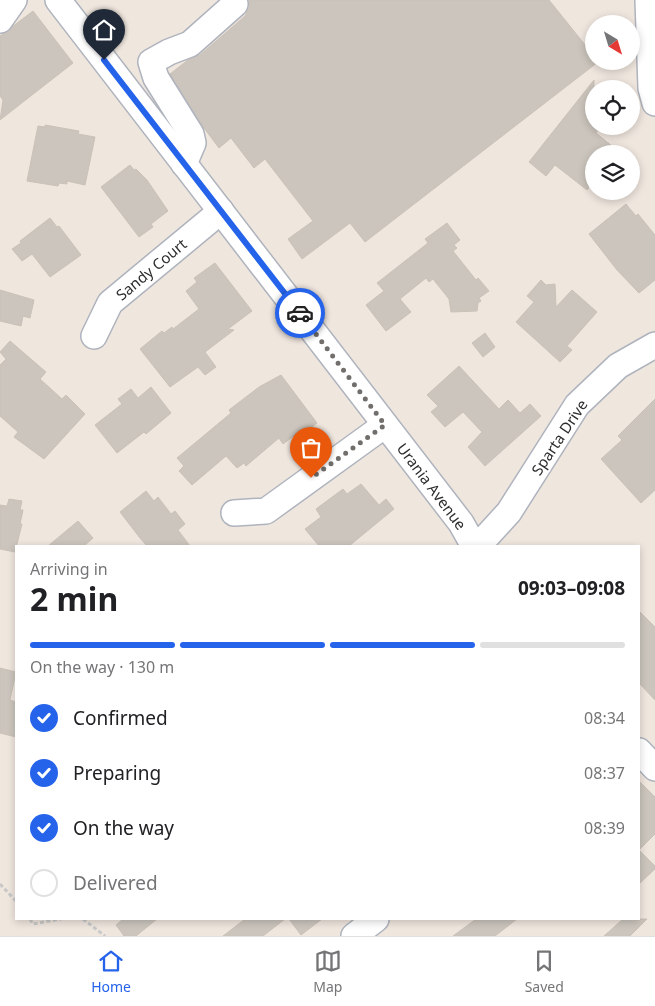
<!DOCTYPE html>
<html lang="en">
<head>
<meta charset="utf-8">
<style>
	body { margin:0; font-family:"Noto Sans",sans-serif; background:#f2f2f2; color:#202124; height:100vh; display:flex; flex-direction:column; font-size:19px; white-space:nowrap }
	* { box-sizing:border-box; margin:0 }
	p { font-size:16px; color:#757577 }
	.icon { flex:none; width:28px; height:28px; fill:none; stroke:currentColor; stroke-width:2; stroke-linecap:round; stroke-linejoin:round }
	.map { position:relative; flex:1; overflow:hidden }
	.side { position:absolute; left:15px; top:545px; width:625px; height:375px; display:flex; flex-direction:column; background:#fff; border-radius:0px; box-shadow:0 2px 8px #0003 }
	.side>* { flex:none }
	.needle { width:32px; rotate:142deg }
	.controls { position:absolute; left:585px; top:15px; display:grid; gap:10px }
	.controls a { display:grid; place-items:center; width:55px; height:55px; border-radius:50%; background:#fff; box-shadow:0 2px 8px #0003; font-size:25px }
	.pin { position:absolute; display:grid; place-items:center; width:42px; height:42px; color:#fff; margin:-51px -21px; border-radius:50% 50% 50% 0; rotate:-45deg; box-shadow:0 0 5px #0007 }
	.pin .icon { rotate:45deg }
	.courier { position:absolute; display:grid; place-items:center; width:50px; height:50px; margin:-25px; border:4px solid #2563eb; border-radius:50%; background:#fff; color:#222; box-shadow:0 1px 6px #0007 }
	.overview em { font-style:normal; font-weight:700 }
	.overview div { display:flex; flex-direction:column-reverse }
	.overview { display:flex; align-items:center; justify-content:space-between; height:85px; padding:0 15px }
	h1 { font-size:32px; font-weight:700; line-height:38px }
	.bar { display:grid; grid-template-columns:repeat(4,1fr); gap:8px 5px; align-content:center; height:60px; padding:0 15px }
	.bar i { height:6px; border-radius:4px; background:#e0e0e0 }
	.bar .current { background:#2563eb }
	.bar p { grid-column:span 4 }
	ol { padding:0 15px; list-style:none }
	li { display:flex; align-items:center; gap:15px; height:55px }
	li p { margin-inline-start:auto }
	li .icon { padding:5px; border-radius:50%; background:#2563eb; color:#fff; stroke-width:4 }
	li:last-child { color:#757577 }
	li i { width:28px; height:28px; border:2px solid #e0e0e0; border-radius:50% }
	.dock { display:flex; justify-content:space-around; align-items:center; height:70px; border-top:1px solid #e0e0e0; background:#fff; font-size:14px; color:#757577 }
	.dock a { display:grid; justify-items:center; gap:2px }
	.dock .current { color:#2563eb }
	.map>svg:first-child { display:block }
	.building { fill:#cbc5bd; stroke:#cbc2b7 }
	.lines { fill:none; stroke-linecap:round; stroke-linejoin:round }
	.minor-casing { stroke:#aeb3bd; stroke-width:28 }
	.path { stroke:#c8c8c8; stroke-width:3; stroke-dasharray:4 2.5; stroke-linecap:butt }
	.minor { stroke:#fff; stroke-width:25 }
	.done { stroke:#716e6b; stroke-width:5; stroke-dasharray:0 9 }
	.route { stroke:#2563eb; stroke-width:6 }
	.labels { text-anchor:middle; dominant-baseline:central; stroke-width:4; stroke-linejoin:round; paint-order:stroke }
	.street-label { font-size:15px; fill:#2d2d2d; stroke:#fff }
</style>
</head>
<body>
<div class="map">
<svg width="655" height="936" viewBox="0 0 655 936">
	<rect width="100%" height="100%" fill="#efe6de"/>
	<!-- building -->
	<g class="building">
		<path d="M249 0H549L594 56V61L598 62 365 242 350 223 302 259 288 239 313 221 265 159 254 168 231 138 219 148 204 128 170 74 188 60 200 55 245 16 249 8Z"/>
		<path d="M33 11 73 63 0 120 3 100 0 96V36Z"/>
		<path d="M594 80V126H601L596 133 622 154H594V181L587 190 555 165 546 176 529 162Z"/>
		<path d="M45 125 79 131 78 134 95 137 85 185 67 181V184L59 183 58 186 27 181 38 126 45 127Z"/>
		<path d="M130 165 134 170 136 169 147 180 168 211 151 224 153 227 139 237 101 187Z"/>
		<path d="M626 204 636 216 638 214 655 235V280L639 293 617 270 589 234Z"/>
		<path d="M50 218 57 227 59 226 81 255 50 277 32 254 22 261 12 249 21 243 20 241Z"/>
		<path d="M447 223 460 240 454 245 457 248 453 251 476 280 478 278 489 291 479 298 481 301 478 303 477 311 451 312 449 299 433 279 429 282 426 278 400 299 411 312 386 331 366 305 384 291 377 283 428 243 425 239Z"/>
		<path d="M215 263 252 311 228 329 234 330 205 352 216 367 205 375 198 367 170 387 140 349 162 331 164 333 172 327 173 329 199 309 186 291 197 282 194 278Z"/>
		<path d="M541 280 546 285 555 284 556 307 572 290 597 312 567 346 572 350 560 362 516 322 534 302 527 296Z"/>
		<path d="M0 290 34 300 30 318 23 316 21 326 0 321Z"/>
		<path d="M485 333 495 347 483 357 472 343Z"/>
		<path d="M10 341 46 372 40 379 62 399 66 395 85 414 44 459 14 437 18 432 0 416V365L6 359 0 352Z"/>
		<path d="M459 366 499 409 508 400 520 413 530 404 541 416 485 466 468 447 482 432 463 412 445 427 431 412 438 406 427 395Z"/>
		<path d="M281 375 317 423 297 438 295 435 283 444 279 438 246 466 244 463 237 468 226 456 192 485 179 471 184 466 177 458 231 413 229 410 259 387Z"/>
		<path d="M151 387 171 413 146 434 144 432 117 453 95 425 122 404 118 399 131 389 138 398Z"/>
		<path d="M655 399V490L641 503 601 459 622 440 618 436Z"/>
		<path d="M361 484 379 505 386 499 394 509 349 546H319L305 529 321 517 316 509 343 489 347 494Z"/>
		<path d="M146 491 154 501 158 497 171 514 175 511 185 524 178 530 190 546H147L140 538 120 512Z"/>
		<path d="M9 499 22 501 20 510H23L20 524H22L15 552 0 549V505L7 506Z"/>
		<path d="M78 521 93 538 84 546H48Z"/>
		<path d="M639 611 655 627V700L639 683Z"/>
		<path d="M0 668 16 672 10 700 16 702V737L0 733Z"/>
		<path d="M639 781 655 797V834L639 850 655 866V869L639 884Z"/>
		<path d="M123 919H157L136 936H124L116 925Z"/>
		<path d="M245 919H285L263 936H223Z"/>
		<path d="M289 919H322L301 935Z"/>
		<path d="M476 919H517L495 936H453Z"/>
		<path d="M623 919H647L630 936H604Z"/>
	</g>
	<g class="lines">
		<defs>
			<g id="minor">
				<path d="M58 0 461 523 474 546"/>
				<path d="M648 0 651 88 655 103"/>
				<path d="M0 20 14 0"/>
				<path d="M184 164 193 143 191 134 156 78 151 62 169 52 190 44 235 4"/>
				<path d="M94 336 110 303 221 211"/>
				<path d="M234 513 266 511 385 425"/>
				<path d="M478 546 509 512 577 405 618 366 655 345"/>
				<path d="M639 751 655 768"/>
				<path d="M354 936 376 919"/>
			</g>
		</defs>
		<!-- minor casing -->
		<use href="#minor" class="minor-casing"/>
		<!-- path -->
		<g class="path">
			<path d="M0 884 16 901"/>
			<path d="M30 919 33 924 61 919"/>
			<path d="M83 919 105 936"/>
		</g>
		<!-- minor -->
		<use href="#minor" class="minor"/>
	</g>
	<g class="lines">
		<!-- done -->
		<path class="done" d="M300 313 385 425 311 478"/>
		<!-- route -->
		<path class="route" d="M104 60 300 313"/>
	</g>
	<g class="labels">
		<!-- street labels -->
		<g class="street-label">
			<text transform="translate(151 269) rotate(-40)">Sandy Court</text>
			<text transform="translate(559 437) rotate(-56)">Sparta Drive</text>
			<text transform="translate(432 486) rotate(53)">Urania Avenue</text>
		</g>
	</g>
</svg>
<div class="controls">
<a><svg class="needle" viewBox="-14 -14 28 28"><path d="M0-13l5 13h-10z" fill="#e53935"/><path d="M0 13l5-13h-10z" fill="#757577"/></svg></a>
<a><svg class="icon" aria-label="locate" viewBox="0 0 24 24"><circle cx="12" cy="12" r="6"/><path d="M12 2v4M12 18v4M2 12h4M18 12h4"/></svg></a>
<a><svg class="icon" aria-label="layers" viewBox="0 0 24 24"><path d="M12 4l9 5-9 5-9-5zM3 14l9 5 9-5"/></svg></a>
</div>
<div class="pin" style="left:311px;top:478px;background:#ea580c"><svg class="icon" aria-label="bag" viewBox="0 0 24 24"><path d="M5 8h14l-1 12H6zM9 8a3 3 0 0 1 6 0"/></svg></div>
<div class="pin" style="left:104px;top:60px;background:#1f2937"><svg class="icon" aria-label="home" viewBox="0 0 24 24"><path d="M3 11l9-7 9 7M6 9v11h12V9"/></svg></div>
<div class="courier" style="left:300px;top:313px"><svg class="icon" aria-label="car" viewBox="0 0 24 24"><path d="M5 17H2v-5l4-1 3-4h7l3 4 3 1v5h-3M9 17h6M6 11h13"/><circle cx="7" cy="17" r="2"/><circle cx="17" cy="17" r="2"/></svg></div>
<section class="side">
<div class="overview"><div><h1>2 min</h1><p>Arriving in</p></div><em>09:03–09:08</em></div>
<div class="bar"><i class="current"></i><i class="current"></i><i class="current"></i><i></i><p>On the way · 130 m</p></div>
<ol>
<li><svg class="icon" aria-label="check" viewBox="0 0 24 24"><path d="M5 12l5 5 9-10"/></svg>Confirmed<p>08:34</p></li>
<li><svg class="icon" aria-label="check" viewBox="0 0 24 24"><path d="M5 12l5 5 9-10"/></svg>Preparing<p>08:37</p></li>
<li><svg class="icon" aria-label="check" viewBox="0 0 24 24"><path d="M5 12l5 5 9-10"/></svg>On the way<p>08:39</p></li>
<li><i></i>Delivered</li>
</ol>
</section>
</div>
<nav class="dock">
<a class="current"><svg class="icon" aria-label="home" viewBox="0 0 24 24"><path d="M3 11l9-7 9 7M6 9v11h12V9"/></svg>Home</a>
<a><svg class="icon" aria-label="map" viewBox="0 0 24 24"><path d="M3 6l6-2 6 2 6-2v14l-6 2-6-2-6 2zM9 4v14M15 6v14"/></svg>Map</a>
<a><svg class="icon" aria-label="saved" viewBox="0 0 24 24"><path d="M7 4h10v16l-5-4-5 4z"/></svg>Saved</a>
</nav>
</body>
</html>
